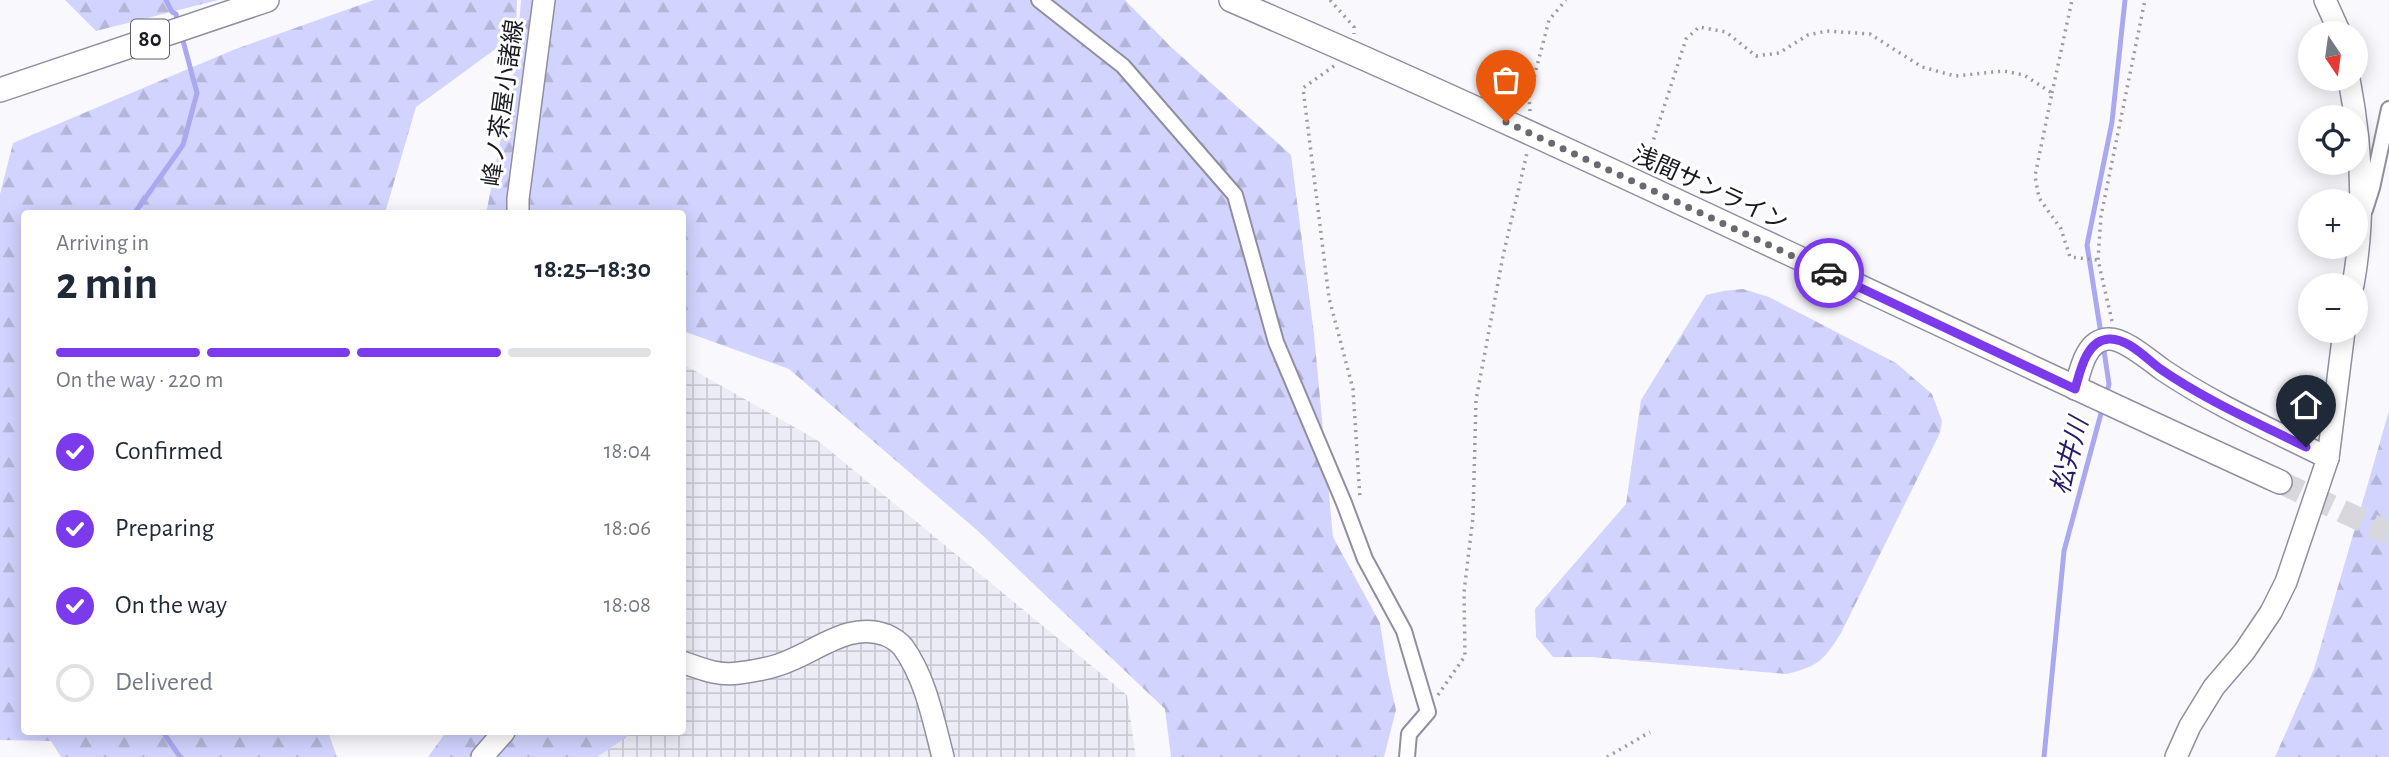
<!DOCTYPE html>
<html lang="en">
<head>
<meta charset="utf-8">
<style>
	body { margin:0; font-family:"Alegreya Sans","Noto Sans JP",sans-serif; background:#f2f2f3; color:#1f2937; height:100vh; display:flex; flex-direction:column; font-size:26px; white-space:nowrap }
	* { box-sizing:border-box; margin:0 }
	p { font-size:23px; color:#747a83 }
	.icon { flex:none; width:38px; height:38px; fill:none; stroke:currentColor; stroke-width:2; stroke-linecap:round; stroke-linejoin:round }
	.map { position:relative; flex:1; overflow:hidden }
	.sheet { position:absolute; left:21px; top:210px; width:665px; height:525px; display:flex; flex-direction:column; background:#fff; border-radius:7px; box-shadow:0 4px 18px #0003 }
	.sheet>* { flex:none }
	.needle { width:46px; rotate:167deg }
	.tools { position:absolute; left:2298px; top:21px; display:grid; gap:14px }
	.tools a { display:grid; place-items:center; width:70px; height:70px; border-radius:50%; background:#fff; box-shadow:0 4px 18px #0003; font-size:35px }
	.pin { position:absolute; display:grid; place-items:center; width:60px; height:60px; color:#fff; margin:-72px -30px; border-radius:50% 50% 50% 0; rotate:-45deg; box-shadow:0 0 7px #0007 }
	.pin .icon { rotate:45deg }
	.courier { position:absolute; display:grid; place-items:center; width:70px; height:70px; margin:-35px; border:5px solid #7c3aed; border-radius:50%; background:#fff; color:#222; box-shadow:0 2px 9px #0007 }
	.headline em { font-style:normal; font-weight:600 }
	.headline div { display:flex; flex-direction:column-reverse }
	.headline { display:flex; align-items:center; justify-content:space-between; height:119px; padding:0 35px }
	h1 { font-size:46px; font-weight:600; line-height:52px }
	.bar { display:grid; grid-template-columns:repeat(4,1fr); gap:10px 7px; align-content:center; height:84px; padding:0 35px }
	.bar i { height:9px; border-radius:5px; background:#e0e1e3 }
	.bar .selected { background:#7c3aed }
	.bar p { grid-column:span 4 }
	ol { padding:0 35px; list-style:none }
	li { display:flex; align-items:center; gap:21px; height:77px }
	li p { margin-inline-start:auto }
	li .icon { padding:7px; border-radius:50%; background:#7c3aed; color:#fff; stroke-width:4 }
	li:last-child { color:#747a83 }
	li i { width:38px; height:38px; border:4px solid #e0e1e3; border-radius:50% }
	.map>svg:first-child { display:block }
	.industrial { fill:url(#industrial-grid) }
	.forest { fill:url(#forest-firs) }
	.lines { fill:none; stroke-linecap:round; stroke-linejoin:round }
	.stream { stroke:#aaa9f0; stroke-width:5 }
	.primary-tunnel { stroke:#d8d8dc; stroke-width:23; stroke-dasharray:23 11; stroke-linecap:butt }
	.street-casing { stroke:#8f8fa1; stroke-width:18 }
	.secondary-casing { stroke:#8f8fa1; stroke-width:24 }
	.primary-casing { stroke:#8f8fa1; stroke-width:26 }
	.path { stroke:#9a9a9f; stroke-width:3.5; stroke-dasharray:2 5; stroke-linecap:butt }
	.street { stroke:#fff; stroke-width:14 }
	.secondary { stroke:#fff; stroke-width:21 }
	.primary { stroke:#fff; stroke-width:23 }
	.done { stroke:#69696f; stroke-width:7; stroke-dasharray:0 12.6 }
	.route { stroke:#7c3aed; stroke-width:9 }
	.labels { text-anchor:middle; dominant-baseline:central; stroke-width:6; stroke-linejoin:round; paint-order:stroke }
	.shield { fill:#fff; stroke:#5f6064; stroke-width:2 }
	.shield-label { font-size:23px; font-weight:bold; fill:#1b1c22 }
	.street-label { font-size:24px; fill:#1b1c22; stroke:#fff }
	.water-label { font-size:26px; font-style:italic; fill:#291969; stroke:#fff }
</style>
</head>
<body>
<div class="map">
<svg width="2389" height="757" viewBox="0 0 2389 757">
	<defs>
		<pattern id="industrial-grid" width="8" height="8" patternUnits="userSpaceOnUse" patternTransform="scale(1.75)"><rect width="8" height="8" fill="#ececf7"/><path d="M0 4h8M4 0v8" fill="none" stroke="#cacad3"/></pattern>
		<pattern id="forest-firs" width="22" height="20" patternUnits="userSpaceOnUse" patternTransform="scale(1.75)"><rect width="22" height="20" fill="#d2d3fe"/><path d="M5 1l3.5 6h-7zM16 11l3.5 6h-7z" fill="#b4b5d9"/></pattern>
	</defs>
	<rect width="100%" height="100%" fill="#f9f9fd"/>
	<!-- industrial -->
	<path class="industrial" d="M683 364 817 440 1127 695 1136 757H511L531 732H682Z"/>
	<!-- forest -->
	<g class="forest">
		<path d="M65 0H218L96 31Z"/>
		<path d="M374 0H517L516 34 416 107 385 213 24 214V732H328L337 757H61L51 741 0 740V194L13 143 233 50Z"/>
		<path d="M521 0H1125L1170 46 1291 155 1314 334 1333 537 1380 623 1388 674 1396 710 1384 757H1171L1165 709 978 531 789 369 683 331 682 214H486L516 61Z"/>
		<path d="M1743 289 1769 297 1896 363 1932 394 1942 421 1940 433 1841 633C1824 660 1819 666 1787 674L1591 657H1553L1536 637 1535 609 1626 504 1641 400 1706 295 1723 291Z"/>
		<path d="M2389 411V757H2275L2314 669Z"/>
		<path d="M446 732H634L597 757H428Z"/>
	</g>
	<g class="lines">
		<!-- stream -->
		<g class="stream">
			<path d="M166 0 172 12 176 14 178 24"/>
			<path d="M134 214 183 145 197 93 182 37"/>
			<path d="M2101 334 2087 245 2112 122 2125 0"/>
			<path d="M2103 344 2109 384 2106 396"/>
			<path d="M163 732 180 757"/>
			<path d="M2044 757 2064 551 2103 406"/>
		</g>
		<!-- primary-tunnel -->
		<path class="primary-tunnel" d="M2280 482 2389 533"/>
		<defs>
			<g id="street">
				<path d="M1039 0 1123 66 1235 195 1276 342 1344 503 1365 559 1404 631 1428 712 1409 734 1407 757"/>
				<path d="M2365 210 2372 188 2389 109"/>
			</g>
			<g id="secondary">
				<path d="M2325 0 2340 33"/>
				<path d="M2349 79C2362 146 2365 218 2353 285"/>
				<path d="M518 214V199L544 0"/>
				<path d="M2075 389C2080 372 2085 340 2108 339 2125 338 2150 361 2163 370 2215 405 2272 430 2328 458"/>
				<path d="M682 662C702 669 718 676 739 673 756 671 776 667 791 660 822 647 852 622 886 635 893 638 898 641 903 647 926 679 933 719 943 757"/>
				<path d="M482 757 504 732"/>
				<path d="M2176 757 2190 726 2214 687 2244 652 2271 612 2286 582 2328 458 2344 331"/>
			</g>
			<g id="primary">
				<path d="M1231 0C1585 152 1930 323 2280 482"/>
				<path d="M0 90 267 0"/>
			</g>
		</defs>
		<!-- street casing -->
		<use href="#street" class="street-casing"/>
		<!-- secondary casing -->
		<use href="#secondary" class="secondary-casing"/>
		<!-- primary casing -->
		<use href="#primary" class="primary-casing"/>
		<!-- path -->
		<g class="path">
			<path d="M1330 0 1354 27V34"/>
			<path d="M1334 66 1303 88 1329 298 1353 389 1360 499"/>
			<path d="M2052 93 2072 0"/>
			<path d="M1530 111 1529 97 1549 20 1566 0"/>
			<path d="M1645 166 1686 39 1699 27 1726 32 1756 56 1779 53 1808 35 1827 31 1870 34 1922 67 1955 76 2004 71 2024 75 2052 93 2035 176 2039 198 2061 229 2070 257 2098 260"/>
			<path d="M2112 321 2098 260 2101 216 2145 0"/>
			<path d="M1438 695 1465 656 1464 592 1473 517 1476 400 1503 256 1527 153"/>
			<path d="M1607 757 1650 732"/>
		</g>
		<!-- street -->
		<use href="#street" class="street"/>
		<!-- secondary -->
		<use href="#secondary" class="secondary"/>
		<!-- primary -->
		<use href="#primary" class="primary"/>
	</g>
	<g class="lines">
		<!-- done -->
		<path class="done" d="M1506 122 1829 273"/>
		<!-- route -->
		<path class="route" d="M1829 273 2075 389C2080 372 2086 340 2109 339 2127 338 2146 358 2159 368 2205 400 2256 422 2306 447"/>
	</g>
	<g class="labels">
		<!-- shield labels -->
		<rect class="shield" x="131" y="19.5" width="38" height="39" rx="5"/>
		<g class="shield-label">
			<text x="150" y="39">80</text>
		</g>
		<!-- street labels -->
		<g class="street-label">
			<text transform="translate(504 103) rotate(-82)">峰ノ茶屋小諸線</text>
			<text transform="translate(1710 189) rotate(25)">浅間サンライン</text>
		</g>
		<!-- water labels -->
		<g class="water-label">
			<text transform="translate(2070 456) rotate(-75)">松井川</text>
		</g>
	</g>
</svg>
<div class="tools">
<a><svg class="needle" viewBox="-14 -14 28 28"><path d="M0-13l5 13h-10z" fill="#e53935"/><path d="M0 13l5-13h-10z" fill="#747a83"/></svg></a>
<a><svg class="icon" aria-label="locate" viewBox="0 0 24 24"><circle cx="12" cy="12" r="6"/><path d="M12 2v4M12 18v4M2 12h4M18 12h4"/></svg></a>
<a>+</a>
<a>−</a>
</div>
<div class="pin" style="left:1506px;top:122px;background:#ea580c"><svg class="icon" aria-label="bag" viewBox="0 0 24 24"><path d="M5 8h14l-1 12H6zM9 8a3 3 0 0 1 6 0"/></svg></div>
<div class="pin" style="left:2306px;top:447px;background:#1f2937"><svg class="icon" aria-label="home" viewBox="0 0 24 24"><path d="M3 11l9-7 9 7M6 9v11h12V9"/></svg></div>
<div class="courier" style="left:1829px;top:273px"><svg class="icon" aria-label="car" viewBox="0 0 24 24"><path d="M5 17H2v-5l4-1 3-4h7l3 4 3 1v5h-3M9 17h6M6 11h13"/><circle cx="7" cy="17" r="2"/><circle cx="17" cy="17" r="2"/></svg></div>
<section class="sheet">
<div class="headline"><div><h1>2 min</h1><p>Arriving in</p></div><em>18:25–18:30</em></div>
<div class="bar"><i class="selected"></i><i class="selected"></i><i class="selected"></i><i></i><p>On the way · 220 m</p></div>
<ol>
<li><svg class="icon" aria-label="check" viewBox="0 0 24 24"><path d="M5 12l5 5 9-10"/></svg>Confirmed<p>18:04</p></li>
<li><svg class="icon" aria-label="check" viewBox="0 0 24 24"><path d="M5 12l5 5 9-10"/></svg>Preparing<p>18:06</p></li>
<li><svg class="icon" aria-label="check" viewBox="0 0 24 24"><path d="M5 12l5 5 9-10"/></svg>On the way<p>18:08</p></li>
<li><i></i>Delivered</li>
</ol>
</section>
</div>
</body>
</html>
